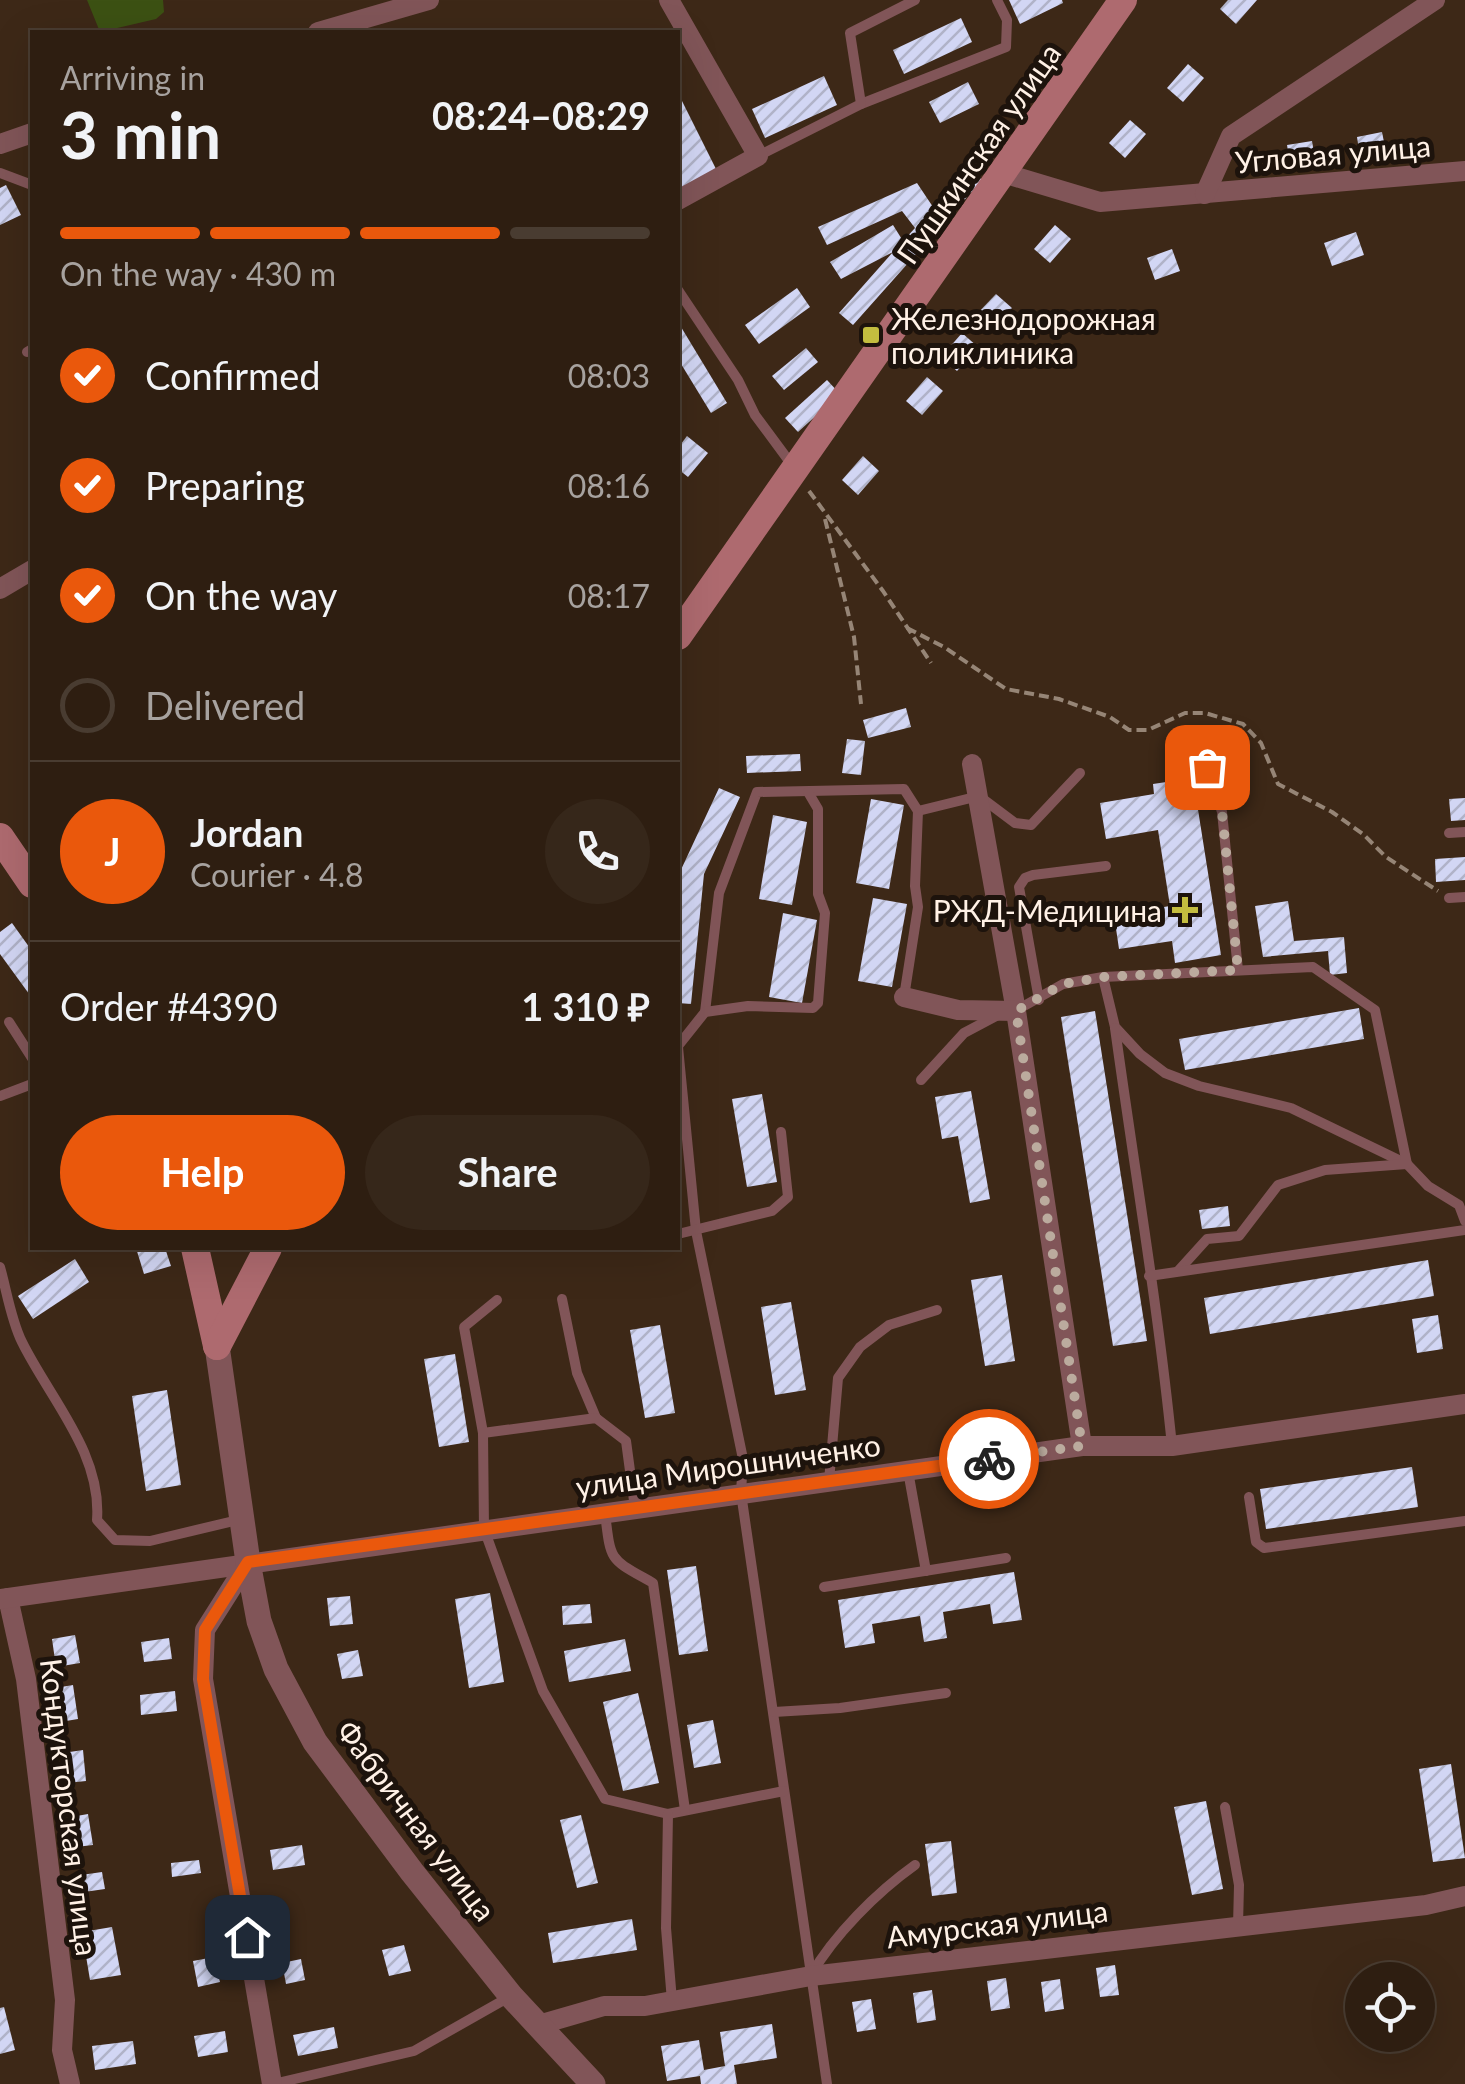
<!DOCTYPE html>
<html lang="en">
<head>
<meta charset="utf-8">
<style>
	body { margin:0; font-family:Lato,sans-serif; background:#36271a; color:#f1f3f6; height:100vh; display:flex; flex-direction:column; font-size:38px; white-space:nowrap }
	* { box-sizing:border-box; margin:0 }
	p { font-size:32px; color:#a7a29f }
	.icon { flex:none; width:55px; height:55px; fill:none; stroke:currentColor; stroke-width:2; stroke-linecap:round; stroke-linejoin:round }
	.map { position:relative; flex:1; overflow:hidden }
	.details { position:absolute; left:30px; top:30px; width:650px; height:1220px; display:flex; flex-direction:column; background:#2e1e11; border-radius:0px; box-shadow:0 10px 40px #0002,0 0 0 2px #493c31 }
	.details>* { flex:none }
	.buttons { position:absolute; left:1345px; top:1962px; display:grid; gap:20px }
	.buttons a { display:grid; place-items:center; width:90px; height:90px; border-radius:50%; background:#2e1e11; box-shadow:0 10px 40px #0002,0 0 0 2px #493c31; font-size:50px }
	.pin { position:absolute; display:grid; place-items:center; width:85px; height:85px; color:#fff; margin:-42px; border-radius:20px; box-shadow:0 5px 15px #0006 }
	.courier { position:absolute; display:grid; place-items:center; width:100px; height:100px; margin:-50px; border:8px solid #ea580c; border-radius:50%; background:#fff; color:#222; box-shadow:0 2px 12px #0007 }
	.head em { font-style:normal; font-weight:700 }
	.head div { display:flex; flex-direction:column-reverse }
	.head { display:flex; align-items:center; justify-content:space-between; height:170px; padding:0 30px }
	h1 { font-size:65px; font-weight:700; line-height:75px }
	.bar { display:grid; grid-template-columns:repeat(4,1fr); gap:15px 10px; align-content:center; height:120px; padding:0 30px }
	.bar i { height:12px; border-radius:8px; background:#493c31 }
	.bar .current { background:#ea580c }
	.bar p { grid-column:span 4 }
	.line { display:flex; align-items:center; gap:25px; padding:0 30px; border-top:2px solid #493c31 }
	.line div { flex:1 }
	.round { display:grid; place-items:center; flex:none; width:105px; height:105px; border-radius:52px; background:#36271a }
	ol { padding:0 30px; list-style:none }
	li { display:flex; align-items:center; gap:30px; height:110px }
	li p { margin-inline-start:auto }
	li .icon { padding:10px; border-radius:50%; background:#ea580c; color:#fff; stroke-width:4 }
	li:last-child { color:#a7a29f }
	li i { width:55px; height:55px; border:5px solid #493c31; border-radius:50% }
	.cta { display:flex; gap:20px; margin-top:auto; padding:20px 30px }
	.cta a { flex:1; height:115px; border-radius:60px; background:#ea580c; color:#fff; font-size:40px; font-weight:700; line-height:115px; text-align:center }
	.cta a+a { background:#36271a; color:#f1f3f6 }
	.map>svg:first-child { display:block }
	.pitch { fill:#3c5113 }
	.building { fill:url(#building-hatch) }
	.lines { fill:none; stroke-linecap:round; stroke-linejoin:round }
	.path { stroke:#968576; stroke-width:4; stroke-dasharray:10 5; stroke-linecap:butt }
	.service { stroke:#815558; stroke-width:10 }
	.minor { stroke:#815558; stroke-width:20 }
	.tertiary { stroke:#815558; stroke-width:25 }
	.secondary { stroke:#ae6a6f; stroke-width:28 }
	.done { stroke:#bbab9e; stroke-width:10; stroke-dasharray:0 18 }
	.route { stroke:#ea580c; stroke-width:12 }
	.poi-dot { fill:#c3bd3f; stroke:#1d130c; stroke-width:4 }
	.labels { text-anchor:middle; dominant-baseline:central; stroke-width:10; stroke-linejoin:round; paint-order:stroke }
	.street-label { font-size:30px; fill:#fff1e6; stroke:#1d130c }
	.poi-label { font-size:30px; fill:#fff1e6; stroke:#1d130c; text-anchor:start }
</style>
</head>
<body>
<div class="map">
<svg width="1465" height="2084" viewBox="0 0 1465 2084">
	<defs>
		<pattern id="building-hatch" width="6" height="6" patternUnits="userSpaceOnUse" patternTransform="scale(2.5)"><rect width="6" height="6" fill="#d2d6f4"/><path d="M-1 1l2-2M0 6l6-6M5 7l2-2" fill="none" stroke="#b0b2c8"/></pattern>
	</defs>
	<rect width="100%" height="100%" fill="#3d2817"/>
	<!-- pitch -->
	<path class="pitch" d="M87 0H163L164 12 156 19 100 32Z"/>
	<!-- building -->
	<g class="building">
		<path d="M1009 0H1062L1063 3 1020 24Z"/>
		<path d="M1228 0H1257L1236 24 1220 9Z"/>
		<path d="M961 18 972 42 904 74 893 50Z"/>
		<path d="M1188 64 1204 78 1183 102 1167 88Z"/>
		<path d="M824 76 837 105 765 138 752 109Z"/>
		<path d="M968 82 979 104 940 123 929 102Z"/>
		<path d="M682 101 717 171 678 190V103Z"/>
		<path d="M1130 120 1146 134 1125 158 1109 143Z"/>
		<path d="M1382 132 1386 152 1360 157 1357 137Z"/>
		<path d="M1312 141 1316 165 1291 169 1287 145Z"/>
		<path d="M968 167 982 180 853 325 839 313 893 252 841 279 830 262 893 225 903 241 915 228 902 211 827 245 818 227 917 183 933 207Z"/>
		<path d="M6 185 21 215 0 225V188Z"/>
		<path d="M1055 225 1071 239 1050 263 1034 249Z"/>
		<path d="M1356 232 1364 255 1332 266 1324 243Z"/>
		<path d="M1172 249 1180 271 1155 280 1147 258Z"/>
		<path d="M797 288 810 307 759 344 745 325Z"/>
		<path d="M996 294 1012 308 990 331 974 317Z"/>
		<path d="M678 322 727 403 711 413 678 359Z"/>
		<path d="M962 333 978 347 957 371 941 357Z"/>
		<path d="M806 348 818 362 784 390 772 376Z"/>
		<path d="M927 377 943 391 922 415 906 401Z"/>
		<path d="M827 380 840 394 798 432 785 418Z"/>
		<path d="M687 436 708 453 688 477 678 469V448Z"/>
		<path d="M863 456 879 471 858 495 842 480Z"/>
		<path d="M906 708 911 727 868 738 863 720Z"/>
		<path d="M847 739 865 741 861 775 842 773Z"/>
		<path d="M800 754 801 771 747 773 746 756Z"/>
		<path d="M1193 778 1221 955 1175 963 1172 941 1119 949 1114 915 1170 906 1158 830 1106 839 1100 803 1154 794 1153 784Z"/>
		<path d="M719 788 740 797 704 874 691 1004 678 1003 679 874Z"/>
		<path d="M1465 798V820L1451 821 1449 799Z"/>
		<path d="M871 799 904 805 889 889 856 883Z"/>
		<path d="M773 815 807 822 792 905 759 899Z"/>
		<path d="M1465 857V880L1436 882 1435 859Z"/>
		<path d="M873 898 907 904 892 987 858 981Z"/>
		<path d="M1288 901 1294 941 1344 937 1347 973 1330 975 1328 951 1263 957 1255 906Z"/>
		<path d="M783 913 817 920 802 1003 769 997Z"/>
		<path d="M12 923 32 951V998L0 954V932Z"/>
		<path d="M1359 1008 1364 1039 1185 1070 1179 1039Z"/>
		<path d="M1095 1011 1147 1341 1113 1346 1061 1017Z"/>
		<path d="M971 1091 990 1199 970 1203 958 1136 942 1139 935 1097Z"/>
		<path d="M762 1094 777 1182 747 1187 732 1099Z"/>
		<path d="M1228 1206 1230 1226 1202 1229 1199 1210Z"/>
		<path d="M136 1248H165L171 1266 144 1274Z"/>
		<path d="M75 1259 89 1282 33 1319 18 1296Z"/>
		<path d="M1428 1260 1434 1296 1210 1334 1204 1298Z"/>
		<path d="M1002 1275 1015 1361 985 1366 971 1280Z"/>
		<path d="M791 1302 806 1390 775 1395 761 1307Z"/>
		<path d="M1438 1315 1443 1349 1417 1353 1412 1319Z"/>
		<path d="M660 1325 675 1413 645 1418 630 1330Z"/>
		<path d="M455 1354 469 1442 439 1447 424 1359Z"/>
		<path d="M167 1390 181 1485 146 1491 132 1396Z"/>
		<path d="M1412 1467 1418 1507 1266 1529 1260 1489Z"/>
		<path d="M696 1566 708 1651 679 1655 667 1570Z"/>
		<path d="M1014 1572 1022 1620 993 1624 990 1604 943 1612 947 1638 924 1642 920 1616 872 1624 875 1643 845 1648 838 1600Z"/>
		<path d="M490 1593 504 1682 469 1688 455 1599Z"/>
		<path d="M350 1596 353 1624 330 1626 327 1598Z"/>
		<path d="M590 1604 592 1623 563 1625 562 1606Z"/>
		<path d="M75 1635 80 1663 56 1667 52 1639Z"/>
		<path d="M169 1638 172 1659 144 1662 141 1642Z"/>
		<path d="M625 1639 631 1671 569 1682 564 1651Z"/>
		<path d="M358 1650 363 1676 342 1679 337 1654Z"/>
		<path d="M73 1685 78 1719 60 1722 55 1688Z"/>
		<path d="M175 1691 177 1711 141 1715 140 1695Z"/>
		<path d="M638 1693 659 1783 623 1791 603 1702Z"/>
		<path d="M713 1720 721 1763 694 1768 687 1725Z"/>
		<path d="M83 1750 86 1781 67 1783 63 1753Z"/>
		<path d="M1451 1764 1465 1858 1433 1862 1419 1769Z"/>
		<path d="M1206 1801 1223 1889 1192 1895 1174 1807Z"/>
		<path d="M88 1814 93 1845 76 1847 71 1817Z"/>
		<path d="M581 1815 598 1883 577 1888 560 1820Z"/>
		<path d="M951 1841 957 1893 932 1896 925 1844Z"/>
		<path d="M302 1845 305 1865 273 1870 270 1850Z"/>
		<path d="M199 1860 201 1873 172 1877 171 1863Z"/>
		<path d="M102 1872 105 1889 84 1892 81 1875Z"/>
		<path d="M632 1919 637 1950 553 1963 548 1933Z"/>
		<path d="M112 1927 121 1975 90 1980 82 1932Z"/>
		<path d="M404 1945 411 1971 389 1976 382 1950Z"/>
		<path d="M214 1957 220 1982 198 1987 193 1961Z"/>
		<path d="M301 1959 305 1980 286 1984 282 1963Z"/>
		<path d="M1115 1965 1119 1995 1100 1997 1096 1968Z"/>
		<path d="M1006 1978 1010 2008 991 2011 987 1981Z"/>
		<path d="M1060 1979 1064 2009 1045 2012 1041 1982Z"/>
		<path d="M932 1990 936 2020 917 2023 913 1993Z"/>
		<path d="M871 1999 876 2029 857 2032 852 2002Z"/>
		<path d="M4 2007 15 2050 0 2054V2008Z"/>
		<path d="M772 2024 777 2058 734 2065 737 2084H701L700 2076 667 2081 661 2046 699 2040 704 2070 725 2066 720 2032Z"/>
		<path d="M334 2027 338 2048 298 2056 293 2035Z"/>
		<path d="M225 2031 228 2052 198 2057 194 2036Z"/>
		<path d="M133 2041 136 2064 95 2070 92 2046Z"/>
	</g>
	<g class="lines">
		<!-- path -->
		<g class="path">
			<path d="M809 491 883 591 931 663"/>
			<path d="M825 519 854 637 861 704"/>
			<path d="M907 628 944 647 1006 689 1059 699 1110 717 1129 730H1148L1185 713H1205L1243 724 1261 743 1278 784 1332 812 1363 834 1386 857 1438 891"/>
		</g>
		<!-- service -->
		<g class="service">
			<path d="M861 104 1006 47 1007 20 997 0"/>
			<path d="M758 156 861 104 850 33 915 0"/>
			<path d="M0 173 32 185"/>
			<path d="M678 290 738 380 755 415 792 465"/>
			<path d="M27 352 32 349"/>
			<path d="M1207 767 1222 812 1238 970"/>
			<path d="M918 811 979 796 1015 823 1031 825 1080 773"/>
			<path d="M1449 833 1465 832"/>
			<path d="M1449 898 1465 897"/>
			<path d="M1103 977 1115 1027 1140 1054 1165 1073 1199 1086 1291 1108 1407 1164 1428 1186 1459 1205 1465 1221"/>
			<path d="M1039 1000 1019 887 1025 878 1033 875 1106 866"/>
			<path d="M1017 1010 1063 984 1103 977 1313 967 1375 1010 1407 1164 1325 1170 1278 1185 1239 1236 1207 1239 1178 1271"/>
			<path d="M705 1012 719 893 757 792 904 789 918 811 915 886 918 907 904 997"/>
			<path d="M9 1022 32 1058"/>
			<path d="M1115 1028C1134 1167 1158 1306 1172 1446"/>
			<path d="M678 1046 705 1012 748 1006 813 1008 818 1003 825 913 818 894V809L808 792"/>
			<path d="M678 1047 696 1231 743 1459 741 1493 827 2084"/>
			<path d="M921 1080 964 1033 996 1016"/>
			<path d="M0 1096 32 1084"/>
			<path d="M678 1234 772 1211 788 1197 781 1132"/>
			<path d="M0 1267C7 1292 11 1320 22 1342 50 1399 102 1453 97 1520L115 1540 150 1541 242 1519"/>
			<path d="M1149 1276 1465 1230"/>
			<path d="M562 1299 577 1373 596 1418"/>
			<path d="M483 1433 464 1327 497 1300"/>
			<path d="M908 1471 926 1571"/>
			<path d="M829 1481 838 1378 860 1347 889 1325 937 1310"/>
			<path d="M1249 1497 1256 1542 1264 1548 1465 1521"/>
			<path d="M635 1508 626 1441 596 1418 483 1433 484 1529 543 1691 605 1799 668 1814 784 1791"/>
			<path d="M605 1513C611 1563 609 1558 653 1583L685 1810"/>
			<path d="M824 1587 1006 1558"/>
			<path d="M774 1712 840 1708 946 1693"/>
			<path d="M1225 1807 1239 1885 1238 1926"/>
			<path d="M668 1814 666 1928 672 2001"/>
			<path d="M811 1975C834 1935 877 1892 915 1865"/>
			<path d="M273 2084 414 2051 509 1997"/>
		</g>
		<!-- minor -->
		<g class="minor">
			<path d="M669 0 758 156 678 200"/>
			<path d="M318 32 429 0"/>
			<path d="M0 144 32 133"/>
			<path d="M1003 173 1100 202 1465 171"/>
			<path d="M1205 194 1231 136 1435 0"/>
			<path d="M0 589 32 570"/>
			<path d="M972 764 1016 1011 1082 1446"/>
			<path d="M904 997 958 1010 1016 1011"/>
			<path d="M248 1562 205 1630 203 1679 272 2084"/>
			<path d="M8 1598 26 1679 65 2000 62 2050 70 2084"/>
			<path d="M0 1599 1082 1446H1172L1465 1404"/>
			<path d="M538 2025 604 2006H645L811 1976 1426 1905 1465 1896"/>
		</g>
		<!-- tertiary -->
		<path class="tertiary" d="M217 1346 248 1562 259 1621 276 1669 315 1742 412 1872 511 1996 593 2084"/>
		<!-- secondary -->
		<g class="secondary">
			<path d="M678 636 1123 0"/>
			<path d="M0 837 32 884"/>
			<path d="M195 1248 217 1346"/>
			<path d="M217 1346 268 1248"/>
		</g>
	</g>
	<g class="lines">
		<!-- done -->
		<path class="done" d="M989 1459 1082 1446 1016 1011 1063 984 1103 977 1238 970 1222 812 1207 767"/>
		<!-- route -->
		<path class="route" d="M247 1937 203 1679 205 1630 248 1562 989 1459"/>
	</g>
	<!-- markers -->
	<g class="poi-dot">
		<rect x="861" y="325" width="20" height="20" rx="5"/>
		<path d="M1180 895h10v10h10v10h-10v10h-10v-10h-10v-10h10z"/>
	</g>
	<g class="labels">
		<!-- street labels -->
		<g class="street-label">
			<text transform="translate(978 153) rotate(-55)">Пушкинская улица</text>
			<text transform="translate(1333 153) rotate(-5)">Угловая улица</text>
			<text transform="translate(728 1465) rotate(-8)">улица Мирошниченко</text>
			<text transform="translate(70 1807) rotate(83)">Кондукторская улица</text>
			<text transform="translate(417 1820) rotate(53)">Фабричная улица</text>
			<text transform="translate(997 1923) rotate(-7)">Амурская улица</text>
		</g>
		<!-- poi labels -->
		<g class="poi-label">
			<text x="891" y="318">Железнодорожная<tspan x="891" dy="34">поликлиника</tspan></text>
			<text x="1162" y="910" text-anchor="end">РЖД-Медицина</text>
		</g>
	</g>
</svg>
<div class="buttons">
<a><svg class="icon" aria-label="locate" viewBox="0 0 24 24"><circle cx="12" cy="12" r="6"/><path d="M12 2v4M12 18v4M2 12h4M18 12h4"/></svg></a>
</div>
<div class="pin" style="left:1207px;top:767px;background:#ea580c"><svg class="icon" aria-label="bag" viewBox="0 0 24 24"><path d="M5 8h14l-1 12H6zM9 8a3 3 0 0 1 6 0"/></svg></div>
<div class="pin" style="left:247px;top:1937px;background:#1f2937"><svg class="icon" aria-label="home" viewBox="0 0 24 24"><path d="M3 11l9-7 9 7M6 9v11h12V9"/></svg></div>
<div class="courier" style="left:989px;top:1459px"><svg class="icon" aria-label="bike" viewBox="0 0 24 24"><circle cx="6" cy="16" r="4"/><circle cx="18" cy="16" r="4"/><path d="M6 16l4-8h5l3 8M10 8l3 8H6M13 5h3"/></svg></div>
<section class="details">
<div class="head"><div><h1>3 min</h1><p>Arriving in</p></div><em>08:24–08:29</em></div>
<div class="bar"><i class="current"></i><i class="current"></i><i class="current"></i><i></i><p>On the way · 430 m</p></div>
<ol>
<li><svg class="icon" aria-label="check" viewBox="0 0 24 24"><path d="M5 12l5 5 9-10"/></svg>Confirmed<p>08:03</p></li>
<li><svg class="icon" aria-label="check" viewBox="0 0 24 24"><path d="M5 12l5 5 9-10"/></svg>Preparing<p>08:16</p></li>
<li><svg class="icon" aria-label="check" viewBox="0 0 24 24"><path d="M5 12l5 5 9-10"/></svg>On the way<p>08:17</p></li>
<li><i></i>Delivered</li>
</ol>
<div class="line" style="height:180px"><b class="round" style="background:#ea580c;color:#fff">J</b><div><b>Jordan</b><p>Courier · 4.8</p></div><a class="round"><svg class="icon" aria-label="phone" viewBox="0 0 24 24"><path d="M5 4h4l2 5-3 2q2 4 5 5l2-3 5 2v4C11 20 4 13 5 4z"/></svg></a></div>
<div class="line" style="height:130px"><div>Order #4390</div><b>1 310 ₽</b></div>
<div class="cta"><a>Help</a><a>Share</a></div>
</section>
</div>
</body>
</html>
